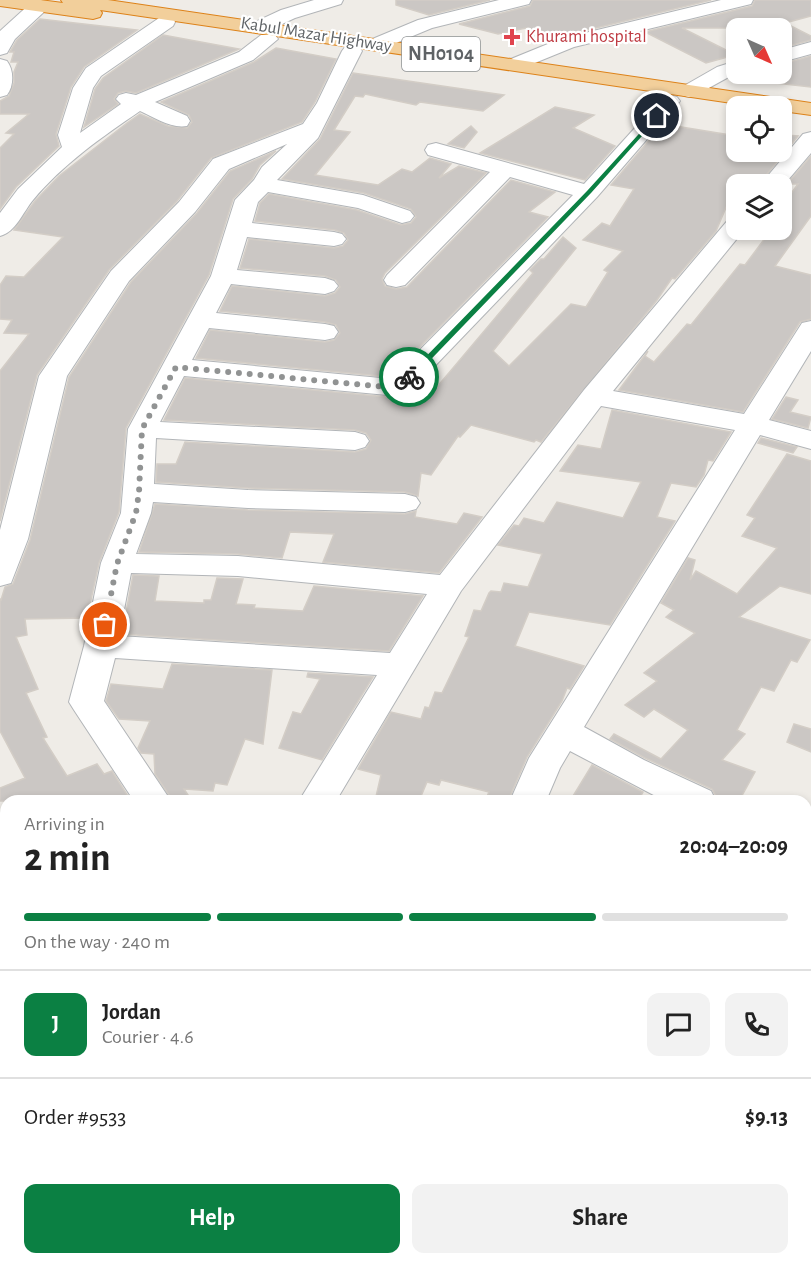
<!DOCTYPE html>
<html lang="en">
<head>
<meta charset="utf-8">
<style>
	body { margin:0; font-family:"Alegreya Sans",sans-serif; background:#f2f2f2; color:#222; height:100vh; display:flex; flex-direction:column; font-size:22px; white-space:nowrap }
	* { box-sizing:border-box; margin:0 }
	p { font-size:20px; color:#767676 }
	.icon { flex:none; width:33px; height:33px; fill:none; stroke:currentColor; stroke-width:2; stroke-linecap:round; stroke-linejoin:round }
	.map { position:relative; flex:1; overflow:hidden }
	.panel { position:absolute; left:0px; top:795px; width:812px; height:470px; display:flex; flex-direction:column; background:#fff; border-radius:18px 18px 0 0; box-shadow:0 3px 9px #0003 }
	.panel>* { flex:none }
	.needle { width:39px; rotate:135deg }
	.fabs { position:absolute; left:726px; top:18px; display:grid; gap:12px }
	.fabs a { display:grid; place-items:center; width:66px; height:66px; border-radius:12px; background:#fff; box-shadow:0 3px 9px #0003; font-size:30px }
	.pin { position:absolute; display:grid; place-items:center; width:51px; height:51px; color:#fff; margin:-26px; border:3px solid #fff; border-radius:50%; box-shadow:0 2px 6px #0007 }
	.courier { position:absolute; display:grid; place-items:center; width:60px; height:60px; margin:-30px; border:4px solid #0b8043; border-radius:50%; background:#fff; color:#222; box-shadow:0 2px 8px #0007 }
	.headline em { font-style:normal; font-weight:700 }
	.headline div { display:flex; flex-direction:column-reverse }
	.headline { display:flex; align-items:center; justify-content:space-between; height:102px; padding:0 24px }
	h1 { font-size:39px; font-weight:700; line-height:45px }
	.bar { display:grid; grid-template-columns:repeat(4,1fr); gap:9px 6px; align-content:center; height:72px; padding:0 24px }
	.bar i { height:8px; border-radius:4px; background:#e0e0e0 }
	.bar .active { background:#0b8043 }
	.bar p { grid-column:span 4 }
	.line { display:flex; align-items:center; gap:15px; padding:0 24px; border-top:2px solid #e0e0e0 }
	.line div { flex:1 }
	.round { display:grid; place-items:center; flex:none; width:63px; height:63px; border-radius:12px; background:#f2f2f2 }
	.button { display:flex; gap:12px; margin-top:auto; padding:12px 24px }
	.button a { flex:1; height:69px; border-radius:12px; background:#0b8043; color:#fff; font-size:24px; font-weight:700; line-height:69px; text-align:center }
	.button a+a { background:#f2f2f2; color:#222 }
	.map>svg:first-child { display:block }
	.building { fill:#cbc7c4; stroke:#d3cdc6; stroke-width:1.5 }
	.lines { fill:none; stroke-linecap:round; stroke-linejoin:round }
	.minor-casing { stroke:#b2b5b8; stroke-width:2 }
	.highway-casing { stroke:#dd8219; stroke-width:2 }
	.minor { fill:#fff; fill-rule:evenodd }
	.highway { fill:#f2cf9b; fill-rule:evenodd }
	.route { fill:#0b8043 }
	.done { stroke:#919393; stroke-width:6; stroke-dasharray:0 10.8 }
	.health-dot { fill:#e0444e; stroke:#fff; stroke-width:2 }
	.labels { text-anchor:middle; dominant-baseline:central; stroke-width:4.5; stroke-linejoin:round; paint-order:stroke }
	.far-street-label { font-size:18px; fill:#5f6366; stroke:#fff }
	.far-health-label { font-size:18px; fill:#be3a42; stroke:#fff; text-anchor:start }
	.shield { fill:#fff; stroke:#8f9294; stroke-width:1.5 }
	.shield-label { font-size:20px; font-weight:bold; fill:#5f6366 }
</style>
</head>
<body>
<div class="map">
<svg width="811" height="1264" viewBox="0 0 811 1264">
	<rect width="100%" height="100%" fill="#efece7"/>
	<!-- building -->
	<g class="building">
		<path d="M396 0H490L429 15 396 5Z"/>
		<path d="M533 0H711L563 36 526 28 498 34 459 24 530 6Z"/>
		<path d="M755 0H811V16L785 23 811 36V40L782 48V24L764 28H682L736 55V59L733 60 731 56 706 63 645 32 752 6Z"/>
		<path d="M40 19 137 30 84 67 71 87 56 134 59 146 16 187 0 209V148L14 134 6 133 29 114H0V101L9 96 14 83V72L18 62H11L14 52H10L17 40Z"/>
		<path d="M163 35 239 49 136 93 126 91 118 93 114 99 118 104 84 127 95 89 103 78Z"/>
		<path d="M276 48 336 59 315 102 302 122 211 158 177 201 109 270 37 375 0 521V371L29 334 4 333 12 320 0 319V285L6 276 24 277 63 237 14 230 35 201 59 176 127 123 140 114 168 126 187 128 192 122 189 115 161 102 254 62Z"/>
		<path d="M811 56V87L740 79 738 74H773L782 78V64Z"/>
		<path d="M353 73 504 95 483 111 420 102 416 105 365 94 363 97 355 96 334 130 350 132 315 175 378 185 402 169 412 172 430 158 451 164 439 178 459 166 486 173 385 273 382 279 385 286 396 289 407 287 511 180 555 192 529 212 548 217 390 377 196 358 210 330 325 342 334 340 340 333 336 325 325 322 220 311 232 286 325 296 335 293 340 287 336 280 325 276 240 268 249 239 334 248 343 246 348 240 344 233 335 230 255 221 260 203 269 194 357 210 401 225 411 223 416 217 411 209 364 193 282 179 320 139Z"/>
		<path d="M555 107 594 115 573 128 615 146 585 180 480 153Z"/>
		<path d="M663 124 736 136V152L780 158 759 184H736L716 231 675 279 672 278 657 300 541 442 536 440 534 442 471 425 460 437 458 436 431 475 421 473 418 496 405 492 248 488 156 482 157 464H176L185 442 355 452 366 449 371 440 366 433 355 430 164 420 185 378 398 398 410 396 421 384 437 387 533 273 530 270 541 259H544L563 237 576 248 493 351 509 366 571 304 586 307 608 272 604 270 623 251 583 240 602 223 610 226 634 189 611 185Z"/>
		<path d="M471 126 477 132 464 148 448 144Z"/>
		<path d="M784 135 798 136 782 156V151Z"/>
		<path d="M276 151 260 165 252 179 233 199 209 275 126 428 119 512 99 563 87 618 25 619 27 635 16 637 38 689 26 693 47 737 43 738 67 776 97 764 104 774 112 771 131 801H0V788L25 778 0 731V599L1 600 5 587 13 584 30 540 69 377 131 282 197 213 230 171Z"/>
		<path d="M811 156V216L775 266 811 275V319L800 322 743 412 619 390 648 351 645 356 654 362 687 324 691 325 740 264 745 265 771 230 782 232V206L798 184H787Z"/>
		<path d="M786 397 798 400 790 412 811 417 808 428 772 419Z"/>
		<path d="M612 410 731 432 713 461 708 460 704 475 696 487 671 483 657 517 675 521 610 625 529 612 515 646 584 666 570 689 567 688 562 701 527 757 508 801H485L489 792 441 780 439 785 427 782 419 801H375L381 775 358 769 391 712 421 719 425 707 429 708 435 692 442 693 469 637 465 636 474 610 481 611 489 593 491 591 501 592 504 583 528 587 542 554 498 545 514 525 519 526 524 518 544 523 557 502 623 518 641 482 560 471 578 445 601 449Z"/>
		<path d="M761 438 797 447 793 453 758 443Z"/>
		<path d="M787 454 811 461V594L780 586 739 617 810 640 797 662 791 660 774 691 761 687 737 730 745 734 722 760 755 772 739 801H719L712 789 645 758 610 739 614 734 661 759 688 730 654 709 644 717 625 705 657 681 644 673 695 633 666 617 674 610 661 603 688 558 695 560 690 580 696 571 737 594 777 548 742 536 755 518 747 515Z"/>
		<path d="M155 504 248 510 405 514 416 511 415 517 457 524 464 513 482 517 439 573 323 562 334 534 290 532 282 558 238 554 139 552Z"/>
		<path d="M133 575 159 576 155 601 204 603V600H211L217 578 243 579 236 604 255 605 254 608 303 611 314 586 423 596 389 651 122 634Z"/>
		<path d="M172 664 272 670 263 744 245 739 227 785 215 783 213 791 184 789 192 801H173L155 774 154 754 141 753 138 748 150 721 119 719 106 701 111 684 163 689Z"/>
		<path d="M308 673 373 677 322 760 279 748 293 712 301 714 320 679 307 677Z"/>
		<path d="M794 724 811 729V752L787 742Z"/>
		<path d="M592 765 643 792 638 801H570Z"/>
	</g>
	<g class="lines">
		<defs>
			<g id="minor">
				<path d="M39 0 46 2 48 6 46 10 15 39 7 53 0 55V31L32 2Z"/>
				<path d="M314 0H343L341 4 295 18 267 31H253L250 27 253 23 281 10Z"/>
				<path d="M499 0H531L529 4 432 28 384 48H370L367 44 370 40 418 20Z"/>
				<path d="M721 0H753L751 4 574 47 520 69H506L503 65 506 61 560 39Z"/>
				<path d="M166 16 173 18 175 22 173 26 101 76 93 88 80 133 121 104 116 99 119 95 126 93 136 95 239 52 261 35H275L278 39 253 60 155 102 187 116 190 121 187 126C171 129 154 117 140 111 102 137 63 164 33 200 23 212 16 232 0 236V213L18 189 62 147 58 135 73 88 86 68 159 18Z"/>
				<path d="M811 42V54L782 62V50Z"/>
				<path d="M352 45 359 47 362 51 318 138 277 180 363 195 410 211 414 216 410 221 402 223 358 208 268 192 258 202 252 223 334 232 342 234 346 239 342 244 334 246 247 237 237 270 325 278 334 281 338 286 334 291 325 294 231 284 216 313 325 324 334 326 338 332 334 338 325 340 209 328 192 360 391 379 573 195 510 177 405 285 396 287 387 285 384 280 387 275 490 172 428 155 425 150 428 145 436 143 584 184 663 97 670 95 677 97 680 101 597 197 408 394 398 396 184 376 160 422 355 432 365 435 369 441 365 447 355 450 156 438 154 484 248 490 405 494 416 497 420 503 416 509 405 512 248 508 153 502 151 513 136 554 238 556 440 575 584 390 728 220 736 218V230H744L613 391 744 414 802 323 811 321V351L769 420 811 431V449L760 435 584 727 644 760 711 791 716 801H665L570 751 560 768 546 801H510L529 758 735 430 601 406 461 591 336 801H299L377 675 115 658 104 701 171 801H134L74 710 69 702 84 646 101 563 121 513 128 429 211 276 235 200 254 180 262 167 287 144 229 169 195 212 129 281 67 376 28 539 11 583 0 586V530L39 376 111 271 179 202 213 159 303 124 317 103 342 51 345 47ZM131 573 238 576 427 594 390 653 119 636Z"/>
				<path d="M0 59 7 61C14 70 14 86 7 95L0 97Z"/>
				<path d="M736 61V73L696 95 689 97 682 95 679 91 682 87 717 67Z"/>
				<path d="M811 132V153L782 187V184H761L803 134Z"/>
				<path d="M811 853V896L806 898V855Z"/>
				<path d="M0 944 6 946V983L0 981Z"/>
				<path d="M806 955 811 957V992L806 990Z"/>
				<path d="M51 1258H99L97 1264H48Z"/>
				<path d="M388 1258H436L434 1264H385Z"/>
				<path d="M619 1258H666L664 1264H616Z"/>
			</g>
			<path id="highway" d="M0 0H40L63 3 61 0H108L811 103V115L782 111V106H752L100 10 102 13 100 17 93 19 0 6Z"/>
		</defs>
		<!-- minor casing -->
		<use href="#minor" class="minor-casing"/>
		<!-- highway casing -->
		<use href="#highway" class="highway-casing"/>
		<!-- minor -->
		<use href="#minor" class="minor"/>
		<!-- highway -->
		<use href="#highway" class="highway"/>
	</g>
	<!-- route -->
	<path class="route" d="M657 114 659 117 591 193 412 379H407V376L587 191Z"/>
	<g class="lines">
		<!-- done -->
		<path class="done" d="M105 625 117 564 136 513 139 492 142 429 176 367 396 388 409 377"/>
	</g>
	<!-- markers -->
	<path class="health-dot" d="M509 28h6v6h6v6h-6v6h-6v-6h-6v-6h6z"/>
	<g class="labels">
		<!-- far-street labels -->
		<g class="far-street-label">
			<text transform="translate(316 35) rotate(9)">Kabul Mazar Highway</text>
		</g>
		<!-- far-health labels -->
		<g class="far-health-label">
			<text x="526" y="37">Khurami hospital</text>
		</g>
		<!-- shield labels -->
		<rect class="shield" x="402" y="37" width="78" height="34" rx="4.5"/>
		<g class="shield-label">
			<text x="441" y="54">NH0104</text>
		</g>
	</g>
</svg>
<div class="fabs">
<a><svg class="needle" viewBox="-14 -14 28 28"><path d="M0-13l5 13h-10z" fill="#e53935"/><path d="M0 13l5-13h-10z" fill="#767676"/></svg></a>
<a><svg class="icon" aria-label="locate" viewBox="0 0 24 24"><circle cx="12" cy="12" r="6"/><path d="M12 2v4M12 18v4M2 12h4M18 12h4"/></svg></a>
<a><svg class="icon" aria-label="layers" viewBox="0 0 24 24"><path d="M12 4l9 5-9 5-9-5zM3 14l9 5 9-5"/></svg></a>
</div>
<div class="pin" style="left:105px;top:625px;background:#ea580c"><svg class="icon" aria-label="bag" viewBox="0 0 24 24"><path d="M5 8h14l-1 12H6zM9 8a3 3 0 0 1 6 0"/></svg></div>
<div class="pin" style="left:657px;top:116px;background:#1f2937"><svg class="icon" aria-label="home" viewBox="0 0 24 24"><path d="M3 11l9-7 9 7M6 9v11h12V9"/></svg></div>
<div class="courier" style="left:409px;top:377px"><svg class="icon" aria-label="bike" viewBox="0 0 24 24"><circle cx="6" cy="16" r="4"/><circle cx="18" cy="16" r="4"/><path d="M6 16l4-8h5l3 8M10 8l3 8H6M13 5h3"/></svg></div>
<section class="panel">
<div class="headline"><div><h1>2 min</h1><p>Arriving in</p></div><em>20:04–20:09</em></div>
<div class="bar"><i class="active"></i><i class="active"></i><i class="active"></i><i></i><p>On the way · 240 m</p></div>
<div class="line" style="height:108px"><b class="round" style="background:#0b8043;color:#fff">J</b><div><b>Jordan</b><p>Courier · 4.6</p></div><a class="round"><svg class="icon" aria-label="chat" viewBox="0 0 24 24"><path d="M4 5h16v11H9l-5 4z"/></svg></a><a class="round"><svg class="icon" aria-label="phone" viewBox="0 0 24 24"><path d="M5 4h4l2 5-3 2q2 4 5 5l2-3 5 2v4C11 20 4 13 5 4z"/></svg></a></div>
<div class="line" style="height:78px"><div>Order #9533</div><b>$9.13</b></div>
<div class="button"><a>Help</a><a>Share</a></div>
</section>
</div>
</body>
</html>
